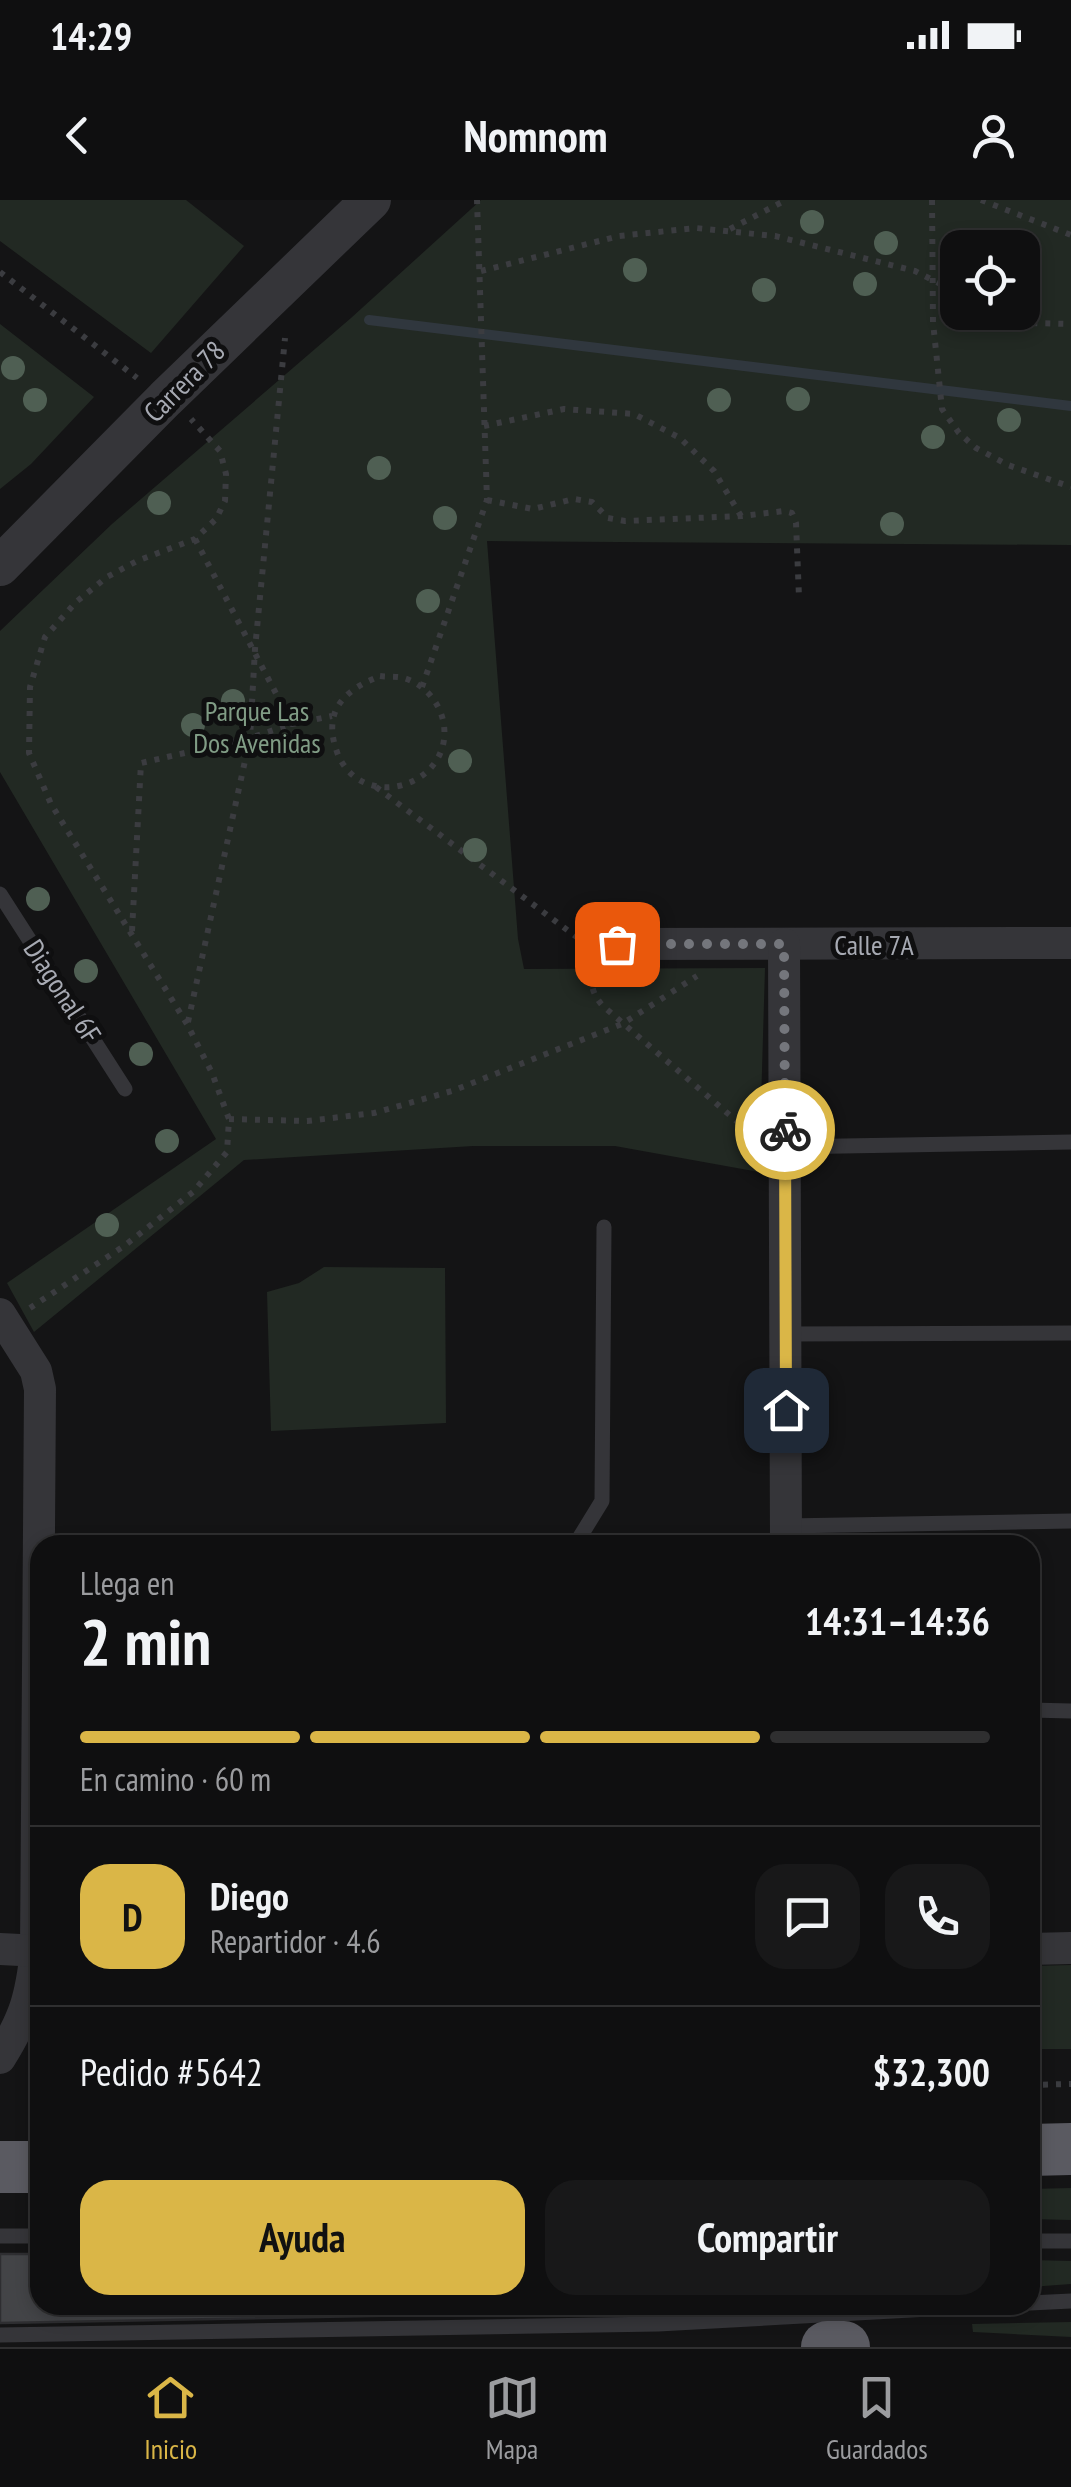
<!DOCTYPE html>
<html lang="es">
<head>
<meta charset="utf-8">
<style>
	body { margin:0; font-family:"PT Sans Narrow",sans-serif; background:#181819; color:#f1f3f6; height:100vh; display:flex; flex-direction:column; font-size:38px; white-space:nowrap }
	* { box-sizing:border-box; margin:0 }
	p { font-size:32px; color:#9b9c9f }
	.icon { flex:none; width:55px; height:55px; fill:none; stroke:currentColor; stroke-width:2; stroke-linecap:round; stroke-linejoin:round }
	.map { position:relative; flex:1; overflow:hidden }
	.side { position:absolute; left:30px; top:1335px; width:1010px; height:780px; display:flex; flex-direction:column; background:#0f0f10; border-radius:30px; box-shadow:0 5px 15px #0003,0 0 0 2px #2f2f30 }
	.side>* { flex:none }
	.controls { position:absolute; left:940px; top:30px; display:grid; gap:20px }
	.controls a { display:grid; place-items:center; width:100px; height:100px; border-radius:20px; background:#0f0f10; box-shadow:0 5px 15px #0003,0 0 0 2px #2f2f30; font-size:50px }
	.pin { position:absolute; display:grid; place-items:center; width:85px; height:85px; color:#fff; margin:-42px; border-radius:20px; box-shadow:0 5px 15px #0006 }
	.courier { position:absolute; display:grid; place-items:center; width:100px; height:100px; margin:-50px; border:8px solid #dab647; border-radius:50%; background:#fff; color:#222; box-shadow:0 2px 12px #0007 }
	.overview em { font-style:normal; font-weight:600 }
	.overview div { display:flex; flex-direction:column-reverse }
	.overview { display:flex; align-items:center; justify-content:space-between; height:170px; padding:0 50px }
	h1 { font-size:65px; font-weight:600; line-height:75px }
	.bar { display:grid; grid-template-columns:repeat(4,1fr); gap:15px 10px; align-content:center; height:120px; padding:0 50px }
	.bar i { height:12px; border-radius:8px; background:#2f2f30 }
	.bar .on { background:#dab647 }
	.bar p { grid-column:span 4 }
	.line { display:flex; align-items:center; gap:25px; padding:0 50px; border-top:2px solid #2f2f30 }
	.line div { flex:1 }
	.round { display:grid; place-items:center; flex:none; width:105px; height:105px; border-radius:30px; background:#181819 }
	.button { display:flex; gap:20px; margin-top:auto; padding:20px 50px }
	.button a { flex:1; height:115px; border-radius:30px; background:#dab647; color:#111; font-size:40px; font-weight:600; line-height:115px; text-align:center }
	.button a+a { background:#181819; color:#f1f3f6 }
	.status { display:flex; justify-content:space-between; align-items:center; height:70px; padding:0 50px; background:#0f0f10; direction:ltr }
	.status svg { height:28px; fill:currentColor }
	header { display:flex; justify-content:space-between; align-items:center; height:130px; padding:0 50px; background:#0f0f10; font-size:45px; font-weight:600 }
	.tabs { display:flex; justify-content:space-around; align-items:center; height:140px; border-top:2px solid #2f2f30; background:#0f0f10; font-size:28px; color:#9b9c9f }
	.tabs a { display:grid; justify-items:center; gap:5px }
	.tabs .on { color:#dab647 }
	.map>svg:first-child { display:block }
	.green { fill:#222923; fill-rule:evenodd }
	.lines { fill:none; stroke-linecap:round; stroke-linejoin:round }
	.stream { stroke:#30373e; stroke-width:10 }
	.building { fill:#434447; stroke:#2e2e31; stroke-width:2.5 }
	.path { stroke:#3b3c40; stroke-width:6; stroke-dasharray:5 8; stroke-linecap:butt }
	.service { stroke:#353539; stroke-width:15 }
	.minor { stroke:#353539; stroke-width:32 }
	.tertiary { stroke:#353539; stroke-width:40 }
	.trunk { stroke:#5a5a61; stroke-width:52 }
	.tree { fill:#4f5f53 }
	.done { stroke:#74767c; stroke-width:10; stroke-dasharray:0 18 }
	.route { stroke:#dab647; stroke-width:12 }
	.labels { text-anchor:middle; dominant-baseline:central; stroke-width:10; stroke-linejoin:round; paint-order:stroke }
	.street-label { font-size:28px; fill:#a7aab3; stroke:#0f0f10 }
	.park-label { font-size:28px; fill:#809c85; stroke:#0f0f10 }
</style>
</head>
<body>
<div class="status"><b>14:29</b><svg viewBox="0 0 49 12"><path d="M0 12V9h3v3zM5 12V6h3v6zM10 12V3h3v9zM15 12V0h3v12zM26 1h20v11H26zM47 4h2v5h-2z"/></svg></div>
<header><svg class="icon" aria-label="back" viewBox="0 0 24 24"><path d="M15 5l-7 7 7 7"/></svg>Nomnom<svg class="icon" aria-label="person" viewBox="0 0 24 24"><circle cx="12" cy="8" r="4"/><path d="M4 21q1-7 8-7t8 7"/></svg></header>
<div class="map">
<svg width="1071" height="2147" viewBox="0 0 1071 2147">
	<rect width="100%" height="100%" fill="#141415"/>
	<!-- green -->
	<g class="green">
		<path d="M0 0H186L244 46 151 153 0 41Z"/>
		<path d="M481 0H1071V345L487 341 518 739 524 769 765 768 759 972 615 946H473L244 960 34 1132 7 1083 216 939 0 572V431L112 324 351 118ZM958 48H1022V112H958Z"/>
		<path d="M0 124 94 197 31 264 0 289Z"/>
		<path d="M324 1067 445 1068 446 1223 271 1231 267 1092 299 1083Z"/>
		<path d="M1071 1765V1849H1030V1766Z"/>
		<path d="M1071 1988V2020L1030 2019V1989Z"/>
		<path d="M1030 2060 1071 2061V2084L1030 2087Z"/>
		<path d="M1071 2122V2137L973 2132 972 2124Z"/>
	</g>
	<g class="lines">
		<!-- stream -->
		<path class="stream" d="M369 120 1071 206"/>
	</g>
	<!-- building -->
	<path class="building" d="M0 2054H40V2105H688V2110L0 2123Z"/>
	<g class="lines">
		<!-- path -->
		<g class="path">
			<path d="M932 0 933 122 942 209 959 233 976 248 1008 265 1071 287"/>
			<path d="M981 0 1071 35"/>
			<path d="M730 29 786 0"/>
			<path d="M481 71 619 36 696 28 775 36 915 71 958 93"/>
			<path d="M0 72 137 178"/>
			<path d="M995 112 1030 123 1071 124"/>
			<path d="M484 226 564 209 634 214 680 238 714 271 741 316"/>
			<path d="M487 300 533 309 574 299 592 302 608 318 625 321 742 316 784 311 792 313 796 323 799 397"/>
			<path d="M195 339 292 524 332 516"/>
			<path d="M380 476C388 477 397 476 404 478 431 486 450 516 443 545 434 582 386 600 355 577 347 571 340 561 337 552 322 511 344 490 380 476Z"/>
			<path d="M422 487 487 300 477 0"/>
			<path d="M376 587 586 744"/>
			<path d="M132 731 141 563 250 538 292 524"/>
			<path d="M594 763C589 780 591 793 603 806L740 924 753 931"/>
			<path d="M188 822 250 538 255 449 285 138"/>
			<path d="M229 919 307 921 374 913 452 891 622 824 697 776"/>
			<path d="M30 1108 124 1046 193 992 227 952 229 919 212 873 187 824 51 604 29 553 30 487 45 437 76 402 107 377 137 361 195 339 216 319 225 301 226 274 220 251 191 219"/>
			<path d="M1030 1885 1071 1884"/>
		</g>
		<!-- service -->
		<g class="service">
			<path d="M0 694 125 889"/>
			<path d="M785 947 1071 942"/>
			<path d="M786 1134 1071 1133"/>
			<path d="M786 1326 1071 1321"/>
			<path d="M575 1345 602 1301 604 1027"/>
			<path d="M1030 1510 1071 1511"/>
			<path d="M0 2036H40"/>
			<path d="M1030 2041H1071"/>
			<path d="M1030 2103 1071 2101"/>
			<path d="M0 2135 658 2124 1001 2105"/>
		</g>
		<!-- minor -->
		<g class="minor">
			<path d="M617 744 1071 743"/>
			<path d="M784 744 786 1345"/>
			<path d="M0 1114 36 1171 40 1189 36 1751C31 1797 25 1818 0 1858"/>
			<path d="M0 1749 40 1751"/>
			<path d="M1030 1749 1071 1748"/>
		</g>
		<!-- tertiary -->
		<path class="tertiary" d="M0 366 165 199 371 0"/>
		<!-- trunk -->
		<g class="trunk">
			<path d="M1030 1950 1071 1949"/>
			<path d="M0 1967H40"/>
			<path d="M827 2147H844"/>
		</g>
	</g>
	<!-- trees -->
	<g class="tree">
		<circle cx="812" cy="22" r="12"/>
		<circle cx="886" cy="43" r="12"/>
		<circle cx="635" cy="70" r="12"/>
		<circle cx="865" cy="84" r="12"/>
		<circle cx="764" cy="90" r="12"/>
		<circle cx="13" cy="168" r="12"/>
		<circle cx="798" cy="199" r="12"/>
		<circle cx="35" cy="200" r="12"/>
		<circle cx="719" cy="200" r="12"/>
		<circle cx="1009" cy="220" r="12"/>
		<circle cx="933" cy="237" r="12"/>
		<circle cx="379" cy="268" r="12"/>
		<circle cx="159" cy="303" r="12"/>
		<circle cx="445" cy="318" r="12"/>
		<circle cx="892" cy="324" r="12"/>
		<circle cx="428" cy="401" r="12"/>
		<circle cx="233" cy="501" r="12"/>
		<circle cx="193" cy="525" r="12"/>
		<circle cx="460" cy="561" r="12"/>
		<circle cx="475" cy="650" r="12"/>
		<circle cx="38" cy="699" r="12"/>
		<circle cx="86" cy="771" r="12"/>
		<circle cx="141" cy="854" r="12"/>
		<circle cx="167" cy="941" r="12"/>
		<circle cx="107" cy="1025" r="12"/>
	</g>
	<g class="lines">
		<!-- done -->
		<path class="done" d="M617 744H784L785 930"/>
		<!-- route -->
		<path class="route" d="M785 930 786 1210"/>
	</g>
	<g class="labels">
		<!-- street labels -->
		<g class="street-label">
			<text transform="translate(184 181) rotate(-45)">Carrera 78</text>
			<text x="874" y="744">Calle 7A</text>
			<text transform="translate(63 791) rotate(57)">Diagonal 6F</text>
		</g>
		<!-- park labels -->
		<g class="park-label">
			<text x="257" y="510">Parque Las<tspan x="257" dy="32">Dos Avenidas</tspan></text>
		</g>
	</g>
</svg>
<div class="controls">
<a><svg class="icon" aria-label="locate" viewBox="0 0 24 24"><circle cx="12" cy="12" r="6"/><path d="M12 2v4M12 18v4M2 12h4M18 12h4"/></svg></a>
</div>
<div class="pin" style="left:617px;top:744px;background:#ea580c"><svg class="icon" aria-label="bag" viewBox="0 0 24 24"><path d="M5 8h14l-1 12H6zM9 8a3 3 0 0 1 6 0"/></svg></div>
<div class="pin" style="left:786px;top:1210px;background:#1f2937"><svg class="icon" aria-label="home" viewBox="0 0 24 24"><path d="M3 11l9-7 9 7M6 9v11h12V9"/></svg></div>
<div class="courier" style="left:785px;top:930px"><svg class="icon" aria-label="bike" viewBox="0 0 24 24"><circle cx="6" cy="16" r="4"/><circle cx="18" cy="16" r="4"/><path d="M6 16l4-8h5l3 8M10 8l3 8H6M13 5h3"/></svg></div>
<section class="side">
<div class="overview"><div><h1>2 min</h1><p>Llega en</p></div><em>14:31–14:36</em></div>
<div class="bar"><i class="on"></i><i class="on"></i><i class="on"></i><i></i><p>En camino · 60 m</p></div>
<div class="line" style="height:180px"><b class="round" style="background:#dab647;color:#111">D</b><div><b>Diego</b><p>Repartidor · 4.6</p></div><a class="round"><svg class="icon" aria-label="chat" viewBox="0 0 24 24"><path d="M4 5h16v11H9l-5 4z"/></svg></a><a class="round"><svg class="icon" aria-label="phone" viewBox="0 0 24 24"><path d="M5 4h4l2 5-3 2q2 4 5 5l2-3 5 2v4C11 20 4 13 5 4z"/></svg></a></div>
<div class="line" style="height:130px"><div>Pedido #5642</div><b>$32,300</b></div>
<div class="button"><a>Ayuda</a><a>Compartir</a></div>
</section>
</div>
<nav class="tabs">
<a class="on"><svg class="icon" aria-label="home" viewBox="0 0 24 24"><path d="M3 11l9-7 9 7M6 9v11h12V9"/></svg>Inicio</a>
<a><svg class="icon" aria-label="map" viewBox="0 0 24 24"><path d="M3 6l6-2 6 2 6-2v14l-6 2-6-2-6 2zM9 4v14M15 6v14"/></svg>Mapa</a>
<a><svg class="icon" aria-label="saved" viewBox="0 0 24 24"><path d="M7 4h10v16l-5-4-5 4z"/></svg>Guardados</a>
</nav>
</body>
</html>
